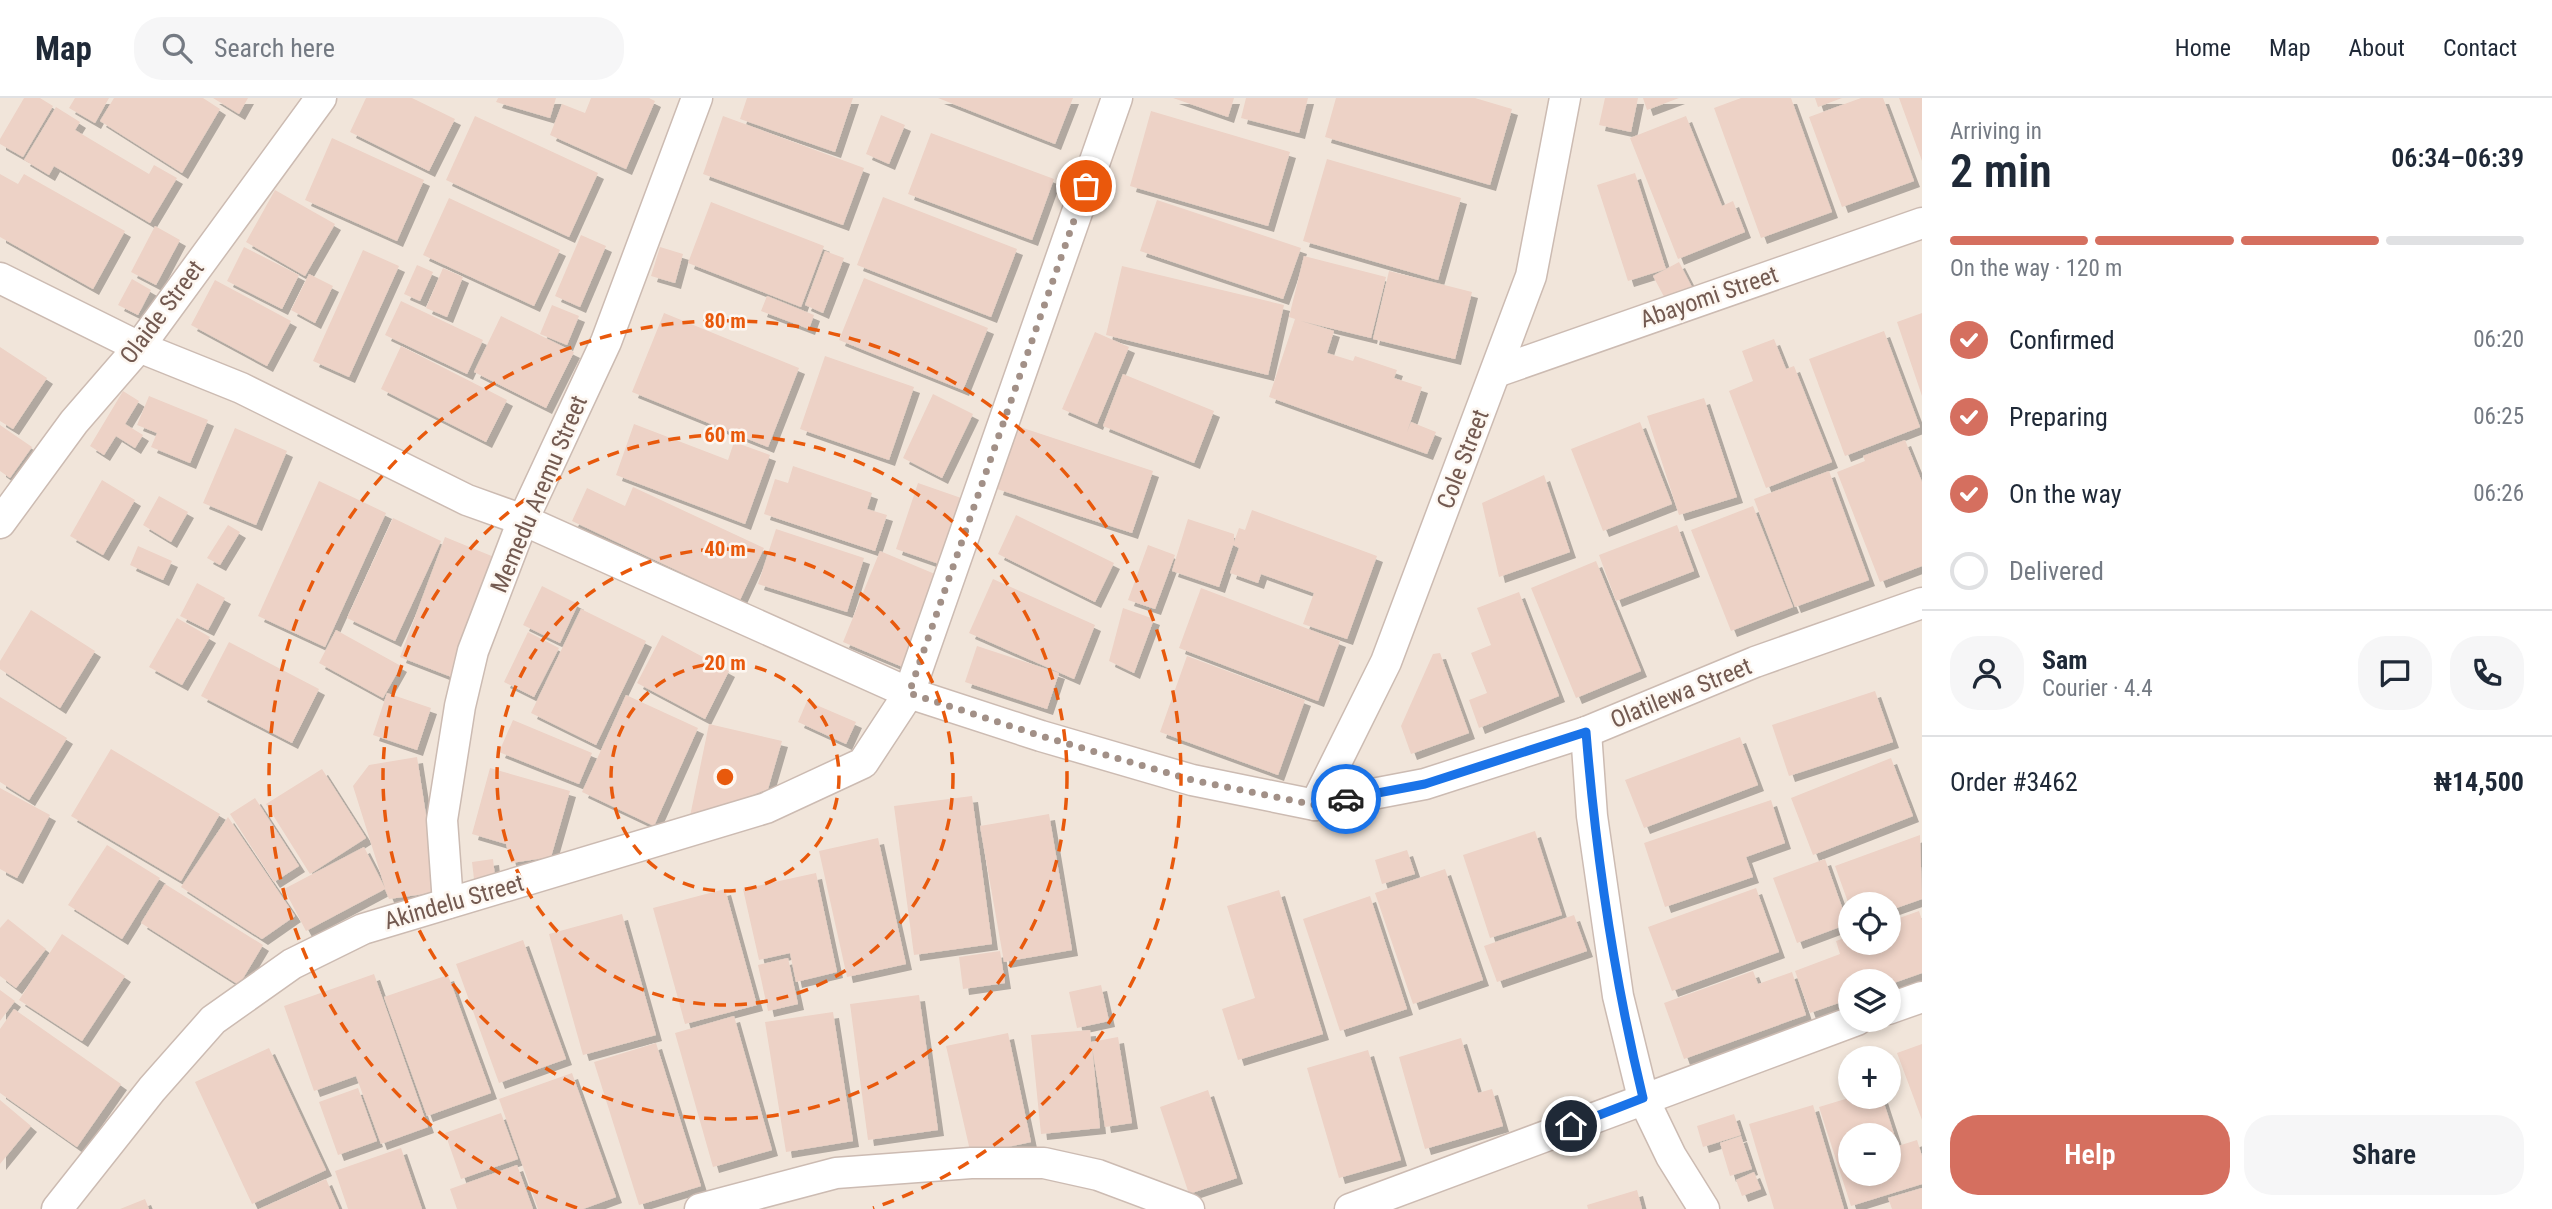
<!DOCTYPE html>
<html lang="en">
<head>
<meta charset="utf-8">
<style>
	body { margin:0; font-family:"Roboto Condensed",sans-serif; background:#f6f6f7; color:#1f2937; height:100vh; display:flex; flex-direction:column; font-size:26px; white-space:nowrap }
	* { box-sizing:border-box; margin:0 }
	p { font-size:23px; color:#747a83 }
	.icon { flex:none; width:38px; height:38px; fill:none; stroke:currentColor; stroke-width:2; stroke-linecap:round; stroke-linejoin:round }
	.map { position:relative; flex:1; overflow:hidden }
	.details { display:flex; flex-direction:column; background:#fff; width:630px }
	.details>* { flex:none }
	.tools { position:absolute; left:1838px; top:794px; display:grid; gap:14px }
	.tools a { display:grid; place-items:center; width:63px; height:63px; border-radius:50%; background:#fff; box-shadow:0 4px 10px #0003; font-size:35px }
	.pin { position:absolute; display:grid; place-items:center; width:60px; height:60px; color:#fff; margin:-30px; border:4px solid #fff; border-radius:50%; box-shadow:0 2px 7px #0007 }
	.courier { position:absolute; display:grid; place-items:center; width:70px; height:70px; margin:-35px; border:5px solid #1a73e8; border-radius:50%; background:#fff; color:#222; box-shadow:0 2px 9px #0007 }
	.head em { font-style:normal; font-weight:600 }
	.head div { display:flex; flex-direction:column-reverse }
	.head { display:flex; align-items:center; justify-content:space-between; height:119px; padding:0 28px }
	h1 { font-size:46px; font-weight:600; line-height:52px }
	.bar { display:grid; grid-template-columns:repeat(4,1fr); gap:10px 7px; align-content:center; height:84px; padding:0 28px }
	.bar i { height:9px; border-radius:5px; background:#e0e1e3 }
	.bar .active { background:#d56f5f }
	.bar p { grid-column:span 4 }
	.line { display:flex; align-items:center; gap:18px; padding:0 28px; border-top:2px solid #e0e1e3 }
	.line div { flex:1 }
	.round { display:grid; place-items:center; flex:none; width:74px; height:74px; border-radius:28px; background:#f6f6f7 }
	ol { padding:0 28px; list-style:none }
	li { display:flex; align-items:center; gap:21px; height:77px }
	li p { margin-inline-start:auto }
	li .icon { padding:7px; border-radius:50%; background:#d56f5f; color:#fff; stroke-width:4 }
	li:last-child { color:#747a83 }
	li i { width:38px; height:38px; border:4px solid #e0e1e3; border-radius:50% }
	.primary-button { display:flex; gap:14px; margin-top:auto; padding:14px 28px }
	.primary-button a { flex:1; height:80px; border-radius:28px; background:#d56f5f; color:#fff; font-size:28px; font-weight:600; line-height:80px; text-align:center }
	.primary-button a+a { background:#f6f6f7; color:#1f2937 }
	header { display:flex; align-items:center; gap:42px; box-sizing:border-box; height:98px; padding:0 35px; background:#fff; border-bottom:2px solid #e0e1e3 }
	header strong { font-size:33px }
	nav { display:flex; gap:38px; margin-inline-start:auto; font-size:24px }
	.search { width:490px; height:63px; background:#f6f6f7; display:flex; align-items:center; gap:18px; box-sizing:border-box; padding:0 24px; border-radius:28px; color:#747a83; font-size:26px }
	main { display:flex; flex:1; min-height:0 }
	.map>svg:first-child { display:block }
	.residential { fill:#f1e5da; fill-rule:evenodd }
	.building { fill:#edd2c6; fill-rule:evenodd; filter:url(#shadow) }
	.lines { fill:none; stroke-linecap:round; stroke-linejoin:round }
	.minor-casing { stroke:#ccbbb2; stroke-width:33 }
	.minor { stroke:#fff; stroke-width:30 }
	.done { stroke:#a29087; stroke-width:7; stroke-dasharray:0 12.6 }
	.route { stroke:#1a73e8; stroke-width:9 }
	.ring { fill:none; stroke:#e8590c; stroke-width:3.5; stroke-dasharray:12 9 }
	.labels { text-anchor:middle; dominant-baseline:central; stroke-width:5; stroke-linejoin:round; paint-order:stroke }
	.street-label { font-size:24px; fill:#735a51; stroke:#fdf7f1 }
	.centre { fill:#e8590c; stroke:#fdf7f1; stroke-width:3.5 }
	.ring-label { font-size:21px; text-anchor:middle; font-weight:bold; fill:#e8590c; stroke:#fdf7f1; stroke-width:5; stroke-linejoin:round; paint-order:stroke }
</style>
</head>
<body>
<header>
<strong>Map</strong>
<div class="search"><svg class="icon" aria-label="search" viewBox="0 0 24 24"><circle cx="10" cy="10" r="6"/><path d="M15 15l6 6"/></svg>Search here</div>
<nav><a>Home</a><a>Map</a><a>About</a><a>Contact</a></nav>
</header>
<main>
<div class="map">
<svg width="1922" height="1111" viewBox="0 0 1922 1111">
	<defs>
		<filter id="shadow"><feDropShadow dx="6" dy="6" stdDeviation="0" flood-color="#0004"/></filter>
	</defs>
	<rect width="100%" height="100%" fill="#faf3eb"/>
	<!-- residential -->
	<path class="residential" d="M0 0H1922V1111H0ZM1850 807H1888V845H1850ZM1850 884H1888V922H1850ZM1850 961H1888V999H1850ZM1850 1038H1888V1076H1850Z"/>
	<!-- building -->
	<g class="building">
		<path d="M24 0H40L53 8 23 59 0 46V41Z"/>
		<path d="M75 0H109L95 25 69 10Z"/>
		<path d="M114 0H203L220 11 182 75 100 23Z"/>
		<path d="M213 0H248L239 16Z"/>
		<path d="M366 0H412L455 21 429 73 350 34Z"/>
		<path d="M498 0H556L550 20 496 4Z"/>
		<path d="M591 0H649L655 3 626 71 550 37 562 6 585 15Z"/>
		<path d="M747 0H853L835 54 740 21Z"/>
		<path d="M938 0H1073L1055 46Z"/>
		<path d="M1173 0H1234L1228 19Z"/>
		<path d="M1246 0H1308L1299 35 1241 20Z"/>
		<path d="M1336 0H1475L1512 11 1490 87 1325 39Z"/>
		<path d="M1605 0H1638L1631 34 1599 27Z"/>
		<path d="M1643 0H1679L1647 12Z"/>
		<path d="M1741 0H1791L1832 114 1761 140 1714 10Z"/>
		<path d="M1815 0H1842L1818 9Z"/>
		<path d="M1861 0H1883L1914 83 1842 109 1809 19Z"/>
		<path d="M1899 0H1922V63Z"/>
		<path d="M56 9 80 24 75 32 149 76 154 67 177 80 150 125 54 68 49 77 24 62Z"/>
		<path d="M1151 13 1290 54 1268 128 1130 88Z"/>
		<path d="M881 17 905 27 889 66 866 56Z"/>
		<path d="M475 18 598 75 569 139 446 82Z"/>
		<path d="M723 18 864 70 843 127 703 76Z"/>
		<path d="M1686 18 1722 108 1733 103 1745 134 1678 161 1630 40Z"/>
		<path d="M931 35 1054 81 1032 142 908 96Z"/>
		<path d="M332 40 424 82 397 143 305 102Z"/>
		<path d="M1327 61 1461 100 1438 182 1303 143Z"/>
		<path d="M1635 75 1666 171 1628 183 1597 87Z"/>
		<path d="M0 76 18 86 24 76 125 133 93 191 0 139Z"/>
		<path d="M275 92 335 126 305 178 246 144Z"/>
		<path d="M883 99 1017 151 991 219 857 167Z"/>
		<path d="M449 100 560 152 534 208 423 157Z"/>
		<path d="M1157 102 1301 150 1283 201 1140 153Z"/>
		<path d="M711 104 824 148 801 209 688 165Z"/>
		<path d="M155 128 180 142 156 187 131 174Z"/>
		<path d="M581 137 606 148 580 209 555 198Z"/>
		<path d="M244 149 299 177 282 211 227 183Z"/>
		<path d="M660 149 683 156 675 185 651 178Z"/>
		<path d="M363 152 399 168 349 279 313 263Z"/>
		<path d="M825 153 844 160 823 215 805 207Z"/>
		<path d="M1304 158 1386 179 1371 240 1301 223 1334 233 1327 255 1353 263 1355 258 1397 272 1394 280 1422 289 1407 334 1411 324 1436 334 1427 356 1269 299 1295 221 1289 219Z"/>
		<path d="M1679 164 1695 195 1669 208 1653 178Z"/>
		<path d="M417 167 433 174 420 203 404 196Z"/>
		<path d="M1122 168 1284 207 1268 277 1106 237Z"/>
		<path d="M443 170 463 179 447 219 426 210Z"/>
		<path d="M1389 173 1472 194 1455 261 1373 241Z"/>
		<path d="M309 176 333 188 315 225 291 212Z"/>
		<path d="M864 180 988 230 963 292 839 242Z"/>
		<path d="M132 181 151 192 138 217 118 207Z"/>
		<path d="M215 182 291 223 267 268 191 227Z"/>
		<path d="M767 198 814 217 809 231 761 213Z"/>
		<path d="M401 203 483 242 467 276 385 237Z"/>
		<path d="M552 207 579 218 567 247 540 236Z"/>
		<path d="M664 215 799 270 768 349 632 294Z"/>
		<path d="M1922 215V298L1897 224Z"/>
		<path d="M501 218 574 254 546 310 474 274Z"/>
		<path d="M1884 233 1920 329 1845 358 1809 261Z"/>
		<path d="M1095 234 1129 249 1097 326 1062 311Z"/>
		<path d="M1774 241 1786 271 1794 268 1832 364 1766 390 1729 293 1753 283 1742 253Z"/>
		<path d="M401 248 507 302 486 344 381 291Z"/>
		<path d="M0 249 47 280 13 331 0 323Z"/>
		<path d="M825 258 914 289 889 362 800 331Z"/>
		<path d="M1123 276 1214 313 1194 365 1103 328Z"/>
		<path d="M123 293 139 303 125 326 143 337 135 350 116 338 104 357 90 348Z"/>
		<path d="M933 296 973 316 942 380 903 360Z"/>
		<path d="M149 298 208 322 190 365 151 349 157 335 137 327Z"/>
		<path d="M1704 300 1737 399 1679 417 1647 318Z"/>
		<path d="M1640 324 1672 406 1603 433 1571 351Z"/>
		<path d="M634 326 728 362 734 344 770 357 745 426 616 377Z"/>
		<path d="M0 327 32 349 10 380 0 373Z"/>
		<path d="M1017 328 1153 373 1132 435 997 391Z"/>
		<path d="M235 330 287 353 256 427 203 405Z"/>
		<path d="M1905 342 1922 384V468L1880 484 1837 374 1865 363 1863 358Z"/>
		<path d="M793 368 872 395 867 411 887 417 875 453 764 416 775 381 788 385Z"/>
		<path d="M1829 373 1869 482 1795 509 1754 401Z"/>
		<path d="M1544 377 1570 454 1499 479 1482 405Z"/>
		<path d="M102 382 135 402 103 457 70 438Z"/>
		<path d="M319 383 386 415 325 549 258 518Z"/>
		<path d="M918 385 964 401 942 467 896 451Z"/>
		<path d="M633 389 764 450 740 502 572 423 587 390 625 408Z"/>
		<path d="M159 398 188 414 171 444 143 427Z"/>
		<path d="M1753 408 1793 509 1731 533 1691 432Z"/>
		<path d="M1252 412 1377 458 1347 541 1303 526 1314 495 1261 476 1258 485 1230 475 1239 450 1233 447 1219 489 1172 473 1188 421 1234 436V444L1239 430 1245 432Z"/>
		<path d="M1016 417 1114 465 1095 504 998 456Z"/>
		<path d="M393 420 441 443 395 543 347 520Z"/>
		<path d="M228 427 240 434 220 467 207 460Z"/>
		<path d="M1677 427 1694 473 1616 503 1599 457Z"/>
		<path d="M776 431 864 460 847 514 758 486Z"/>
		<path d="M445 439 499 461 454 580 400 559Z"/>
		<path d="M1148 447 1175 457 1155 511 1128 502Z"/>
		<path d="M138 448 172 463 163 482 130 467Z"/>
		<path d="M880 453 942 479 905 570 843 544Z"/>
		<path d="M1596 463 1641 573 1576 600 1531 490Z"/>
		<path d="M993 481 1095 527 1074 581 969 535Z"/>
		<path d="M197 485 225 500 208 532 180 518Z"/>
		<path d="M542 488 578 506 560 545 523 527Z"/>
		<path d="M1201 490 1340 543 1318 603 1179 550Z"/>
		<path d="M1519 494 1559 598 1479 630 1469 602 1487 595 1471 555 1491 547 1477 510Z"/>
		<path d="M1123 510 1154 521 1134 575 1109 563Z"/>
		<path d="M581 511 646 543 596 647 531 615Z"/>
		<path d="M31 512 95 553 60 610 0 571V563Z"/>
		<path d="M177 520 210 539 182 587 149 569Z"/>
		<path d="M336 532 401 568 383 600 319 565Z"/>
		<path d="M528 534 559 550 534 599 504 584Z"/>
		<path d="M662 537 729 573 705 621 637 585Z"/>
		<path d="M229 544 319 591 292 645 201 598Z"/>
		<path d="M977 548 1059 575 1047 611 965 584Z"/>
		<path d="M1440 555 1469 635 1411 656 1401 628 1433 556Z"/>
		<path d="M1187 558 1305 602 1278 677 1160 634Z"/>
		<path d="M1875 593 1893 644 1789 678 1772 627Z"/>
		<path d="M387 595 431 610 417 652 373 637Z"/>
		<path d="M626 597 698 630 654 728 582 694Z"/>
		<path d="M0 599 67 640 29 702 0 684Z"/>
		<path d="M807 603 856 624 846 646 798 624Z"/>
		<path d="M513 622 592 655 579 686 499 654Z"/>
		<path d="M709 626 782 643 768 691 689 723Z"/>
		<path d="M1740 639 1758 687 1644 730 1625 682Z"/>
		<path d="M111 651 220 716 181 783 71 718Z"/>
		<path d="M417 659 438 794 389 801 385 791 306 833 284 791 364 749 385 790 353 688 369 667Z"/>
		<path d="M1891 660 1913 718 1813 757 1791 700Z"/>
		<path d="M490 670 570 693 551 759 511 765 506 746 472 736Z"/>
		<path d="M322 671 366 740 310 776 266 706Z"/>
		<path d="M0 690 50 717 17 780 0 771Z"/>
		<path d="M972 698 992 846 914 857 894 708Z"/>
		<path d="M255 700 299 768 274 784 230 716Z"/>
		<path d="M1771 702 1785 745 1746 759 1753 779 1665 809 1644 745Z"/>
		<path d="M1049 716 1072 852 1004 864 980 728Z"/>
		<path d="M228 719 295 818 262 841 181 789Z"/>
		<path d="M1535 733 1562 817 1490 840 1463 757Z"/>
		<path d="M1920 737 1922 801 1888 813V807H1849L1835 768Z"/>
		<path d="M878 740 906 866 847 879 819 753Z"/>
		<path d="M107 747 160 780 122 841 68 807Z"/>
		<path d="M1407 752 1415 776 1382 786 1375 762Z"/>
		<path d="M493 761 495 779 474 781 472 764Z"/>
		<path d="M1825 761 1848 826 1797 845 1773 780Z"/>
		<path d="M1445 771 1483 882 1413 906 1375 795Z"/>
		<path d="M816 775 837 874 796 884 790 855 759 862 743 791Z"/>
		<path d="M165 786 263 847 239 887 141 825Z"/>
		<path d="M1756 790 1779 854 1672 893 1648 829Z"/>
		<path d="M725 791 757 907 685 926 653 810Z"/>
		<path d="M1279 792 1323 936 1238 962 1222 911 1255 900 1227 808Z"/>
		<path d="M1370 798 1407 911 1340 933 1303 821Z"/>
		<path d="M1919 813 1922 822V875L1888 887V884H1850V901L1810 915 1795 873 1840 856 1836 843 1850 838V845H1888V824Z"/>
		<path d="M622 816 656 937 583 957 549 836Z"/>
		<path d="M1574 817 1587 853 1497 884 1484 848Z"/>
		<path d="M8 821 46 851 16 890 0 878V830Z"/>
		<path d="M62 836 125 878 82 943 19 902Z"/>
		<path d="M523 842 566 961 499 985 456 866Z"/>
		<path d="M1000 853 1005 885 963 891 959 859Z"/>
		<path d="M788 860 798 906 768 913 758 867Z"/>
		<path d="M1753 873 1758 886 1792 874 1806 917 1684 961 1664 905Z"/>
		<path d="M374 876 428 1029 381 1046 356 978 314 993 284 908Z"/>
		<path d="M448 877 491 995 427 1018 384 899Z"/>
		<path d="M1101 887 1109 923 1077 930 1069 894Z"/>
		<path d="M0 892 15 903 0 923Z"/>
		<path d="M919 897 938 1032 868 1042 850 906Z"/>
		<path d="M14 911 121 986 77 1049 0 995V931Z"/>
		<path d="M833 914 853 1043 786 1054 765 924Z"/>
		<path d="M734 918 772 1052 713 1069 675 935Z"/>
		<path d="M1090 932 1091 944 1118 939 1132 1025 1105 1029 1092 948 1100 1030 1041 1036 1031 937Z"/>
		<path d="M1008 935 1031 1044 971 1057 946 948Z"/>
		<path d="M1461 940 1478 995 1492 991 1503 1028 1425 1051 1399 959Z"/>
		<path d="M656 945 701 1088 639 1107 594 964Z"/>
		<path d="M1922 946V1022L1897 955Z"/>
		<path d="M269 950 326 1072 252 1106 195 984Z"/>
		<path d="M1368 952 1401 1062 1339 1080 1307 970Z"/>
		<path d="M572 975 616 1099 583 1111H538L499 1001Z"/>
		<path d="M358 990 377 1043 338 1057 319 1004Z"/>
		<path d="M1208 992 1237 1080 1189 1096 1160 1009Z"/>
		<path d="M1852 999H1882L1898 1048 1917 1042 1922 1058V1086L1851 1108 1819 1009ZM1850 1038H1888V1076H1850Z"/>
		<path d="M0 1002 31 1028 0 1066Z"/>
		<path d="M1813 1007 1844 1111H1774L1749 1026Z"/>
		<path d="M501 1015 518 1061 461 1081 445 1035Z"/>
		<path d="M1734 1016 1741 1037 1703 1049 1697 1028Z"/>
		<path d="M1741 1038 1752 1071 1730 1078 1720 1045Z"/>
		<path d="M401 1050 422 1111H348L335 1073Z"/>
		<path d="M517 1067 533 1111H457L450 1091Z"/>
		<path d="M1754 1074 1761 1091 1742 1098 1736 1082Z"/>
		<path d="M326 1081 339 1111H259Z"/>
		<path d="M1922 1090V1111H1892L1888 1100Z"/>
		<path d="M1637 1092 1642 1111H1588L1587 1107Z"/>
		<path d="M145 1101 149 1111H120Z"/>
	</g>
	<g class="lines">
		<defs>
			<g id="minor">
				<path d="M0 180 139 249 241 290 467 402 523 422 909 595 1041 638 1192 682 1315 707 1425 686 1586 634 1755 564 1922 505"/>
				<path d="M1496 274 1922 125"/>
				<path d="M0 425 74 324 139 249 321 0"/>
				<path d="M1586 634 1592 718 1618 898 1643 1000 1671 1058 1704 1111"/>
				<path d="M1315 707 1386 564 1531 178 1565 0"/>
				<path d="M448 805 442 722 460 608 473 553 523 422 606 244 697 0"/>
				<path d="M1888 911 1922 899"/>
				<path d="M57 1111 152 991 213 922 292 866 363 831 766 710 863 665 909 595 1117 0"/>
				<path d="M700 1111 836 1075 971 1065H1044L1098 1077 1189 1111"/>
				<path d="M1350 1111 1857 922"/>
			</g>
		</defs>
		<!-- minor casing -->
		<use href="#minor" class="minor-casing"/>
		<!-- minor -->
		<use href="#minor" class="minor"/>
	</g>
	<g class="lines">
		<!-- done -->
		<path class="done" d="M1086 88 909 595 1041 638 1192 682 1315 707 1346 701"/>
		<!-- route -->
		<path class="route" d="M1346 701 1425 686 1586 634C1596 757 1614 880 1643 1000L1571 1028"/>
	</g>
	<!-- distance rings -->
	<g class="ring">
		<circle cx="725" cy="679" r="114"/>
		<circle cx="725" cy="679" r="228"/>
		<circle cx="725" cy="679" r="342"/>
		<path d="M577 1110A456 456 0 1 1 873 1110"/>
	</g>
	<g class="labels">
		<!-- street labels -->
		<g class="street-label">
			<text transform="translate(1709 199) rotate(-19)">Abayomi Street</text>
			<text transform="translate(162 214) rotate(-53)">Olaide Street</text>
			<text transform="translate(1463 361) rotate(-69)">Cole Street</text>
			<text transform="translate(539 396) rotate(-67)">Memedu Aremu Street</text>
			<text transform="translate(1681 595) rotate(-22)">Olatilewa Street</text>
			<text transform="translate(454 804) rotate(-16)">Akindelu Street</text>
		</g>
	</g>
	<circle cx="725" cy="679" r="10" class="centre"/>
	<g class="ring-label">
		<text x="725" y="230">80 m</text>
		<text x="725" y="344">60 m</text>
		<text x="725" y="458">40 m</text>
		<text x="725" y="572">20 m</text>
	</g>
</svg>
<div class="tools">
<a><svg class="icon" aria-label="locate" viewBox="0 0 24 24"><circle cx="12" cy="12" r="6"/><path d="M12 2v4M12 18v4M2 12h4M18 12h4"/></svg></a>
<a><svg class="icon" aria-label="layers" viewBox="0 0 24 24"><path d="M12 4l9 5-9 5-9-5zM3 14l9 5 9-5"/></svg></a>
<a>+</a>
<a>−</a>
</div>
<div class="pin" style="left:1086px;top:88px;background:#ea580c"><svg class="icon" aria-label="bag" viewBox="0 0 24 24"><path d="M5 8h14l-1 12H6zM9 8a3 3 0 0 1 6 0"/></svg></div>
<div class="pin" style="left:1571px;top:1028px;background:#1f2937"><svg class="icon" aria-label="home" viewBox="0 0 24 24"><path d="M3 11l9-7 9 7M6 9v11h12V9"/></svg></div>
<div class="courier" style="left:1346px;top:701px"><svg class="icon" aria-label="car" viewBox="0 0 24 24"><path d="M5 17H2v-5l4-1 3-4h7l3 4 3 1v5h-3M9 17h6M6 11h13"/><circle cx="7" cy="17" r="2"/><circle cx="17" cy="17" r="2"/></svg></div>
</div>
<section class="details">
<div class="head"><div><h1>2 min</h1><p>Arriving in</p></div><em>06:34–06:39</em></div>
<div class="bar"><i class="active"></i><i class="active"></i><i class="active"></i><i></i><p>On the way · 120 m</p></div>
<ol>
<li><svg class="icon" aria-label="check" viewBox="0 0 24 24"><path d="M5 12l5 5 9-10"/></svg>Confirmed<p>06:20</p></li>
<li><svg class="icon" aria-label="check" viewBox="0 0 24 24"><path d="M5 12l5 5 9-10"/></svg>Preparing<p>06:25</p></li>
<li><svg class="icon" aria-label="check" viewBox="0 0 24 24"><path d="M5 12l5 5 9-10"/></svg>On the way<p>06:26</p></li>
<li><i></i>Delivered</li>
</ol>
<div class="line" style="height:126px"><a class="round"><svg class="icon" aria-label="person" viewBox="0 0 24 24"><circle cx="12" cy="8" r="4"/><path d="M4 21q1-7 8-7t8 7"/></svg></a><div><b>Sam</b><p>Courier · 4.4</p></div><a class="round"><svg class="icon" aria-label="chat" viewBox="0 0 24 24"><path d="M4 5h16v11H9l-5 4z"/></svg></a><a class="round"><svg class="icon" aria-label="phone" viewBox="0 0 24 24"><path d="M5 4h4l2 5-3 2q2 4 5 5l2-3 5 2v4C11 20 4 13 5 4z"/></svg></a></div>
<div class="line" style="height:91px"><div>Order #3462</div><b>₦14,500</b></div>
<div class="primary-button"><a>Help</a><a>Share</a></div>
</section>
</main>
</body>
</html>
